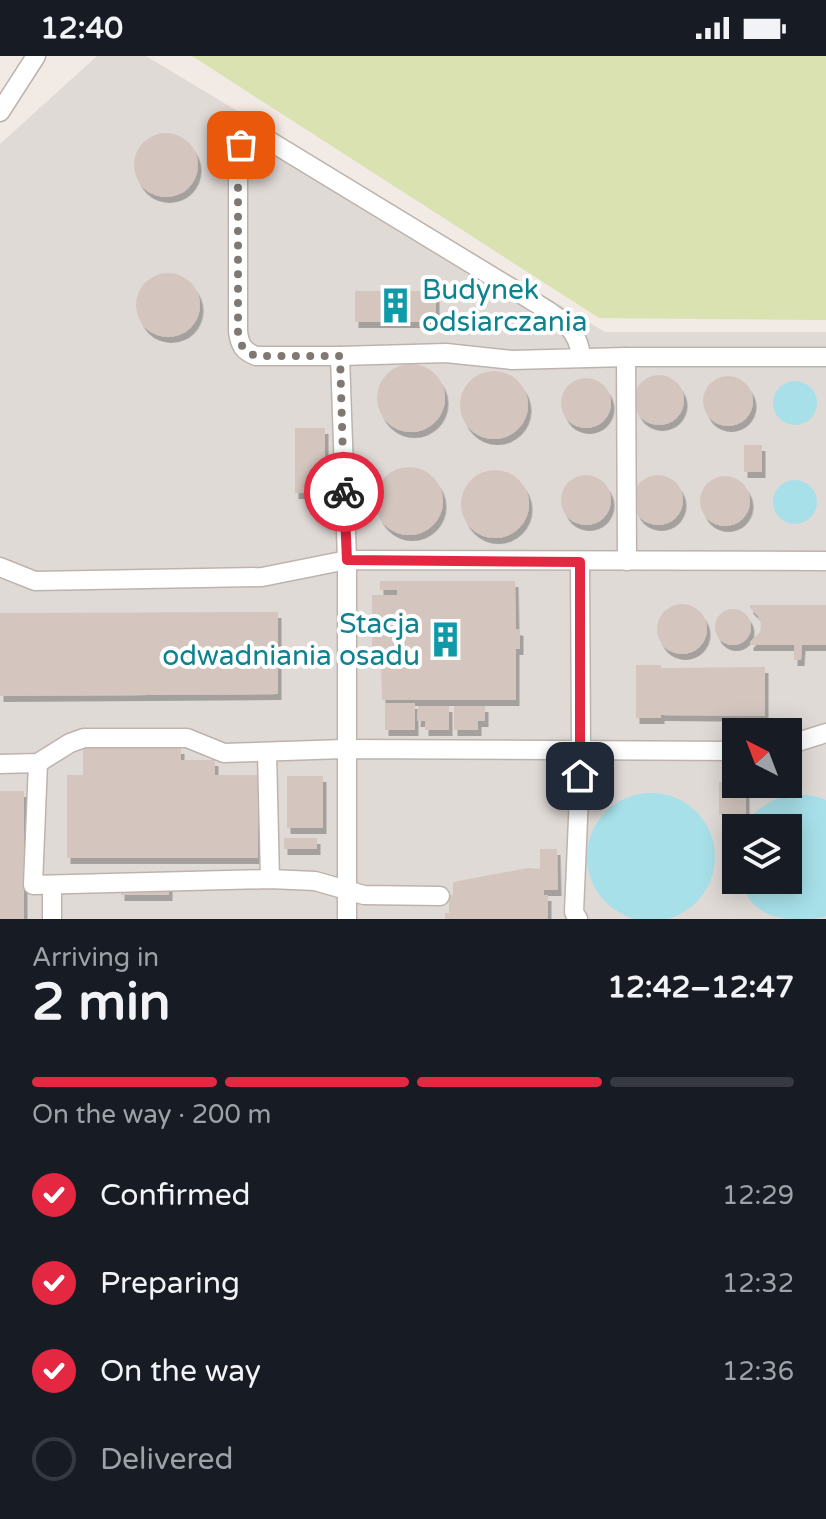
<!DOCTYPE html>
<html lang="en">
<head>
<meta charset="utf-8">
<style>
	body { margin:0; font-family:"Varela Round",sans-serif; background:#242831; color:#f1f3f6; height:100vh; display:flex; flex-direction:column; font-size:30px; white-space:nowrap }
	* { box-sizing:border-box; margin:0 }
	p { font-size:26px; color:#9ea1a6 }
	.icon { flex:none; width:44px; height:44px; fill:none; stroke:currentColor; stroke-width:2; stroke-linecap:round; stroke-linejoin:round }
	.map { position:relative; height:863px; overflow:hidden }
	.panel { display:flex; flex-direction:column; background:#171b24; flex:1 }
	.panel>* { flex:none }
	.needle { width:52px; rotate:318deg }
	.buttons { position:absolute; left:722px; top:662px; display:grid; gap:16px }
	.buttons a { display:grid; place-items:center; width:80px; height:80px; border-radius:0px; background:#171b24; box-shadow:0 4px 20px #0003; font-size:40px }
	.pin { position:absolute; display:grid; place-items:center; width:68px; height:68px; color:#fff; margin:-34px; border-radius:16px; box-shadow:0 4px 12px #0006 }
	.courier { position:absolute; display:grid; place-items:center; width:80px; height:80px; margin:-40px; border:6px solid #e52841; border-radius:50%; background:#fff; color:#222; box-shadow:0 2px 10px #0007 }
	.summary em { font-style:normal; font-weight:800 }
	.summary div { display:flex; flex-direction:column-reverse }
	.summary { display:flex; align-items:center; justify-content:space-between; height:136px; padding:0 32px }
	h1 { font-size:52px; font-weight:800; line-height:60px }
	.bar { display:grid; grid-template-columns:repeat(4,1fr); gap:12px 8px; align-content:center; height:96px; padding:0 32px }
	.bar i { height:10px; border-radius:6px; background:#363941 }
	.bar .selected { background:#e52841 }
	.bar p { grid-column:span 4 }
	ol { padding:0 32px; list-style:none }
	li { display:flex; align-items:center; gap:24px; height:88px }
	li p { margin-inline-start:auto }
	li .icon { padding:8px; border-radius:50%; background:#e52841; color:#fff; stroke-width:4 }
	li:last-child { color:#9ea1a6 }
	li i { width:44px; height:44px; border:4px solid #363941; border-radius:50% }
	.status { display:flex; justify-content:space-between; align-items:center; height:56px; padding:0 40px; background:#171b24; direction:ltr }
	.status svg { height:22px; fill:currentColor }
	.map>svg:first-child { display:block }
	.industrial { fill:#e0dad7; fill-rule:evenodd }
	.green { fill:#dae2b2 }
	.water { fill:#a7e0e9 }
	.building { fill:#d4c6bf; filter:url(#shadow) }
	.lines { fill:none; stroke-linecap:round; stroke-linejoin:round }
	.minor-casing { stroke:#beb3ac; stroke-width:21 }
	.minor { stroke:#fff; stroke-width:18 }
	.done { stroke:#807873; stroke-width:8; stroke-dasharray:0 14.4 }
	.route { stroke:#e52841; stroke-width:10 }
	.labels { text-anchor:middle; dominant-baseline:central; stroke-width:8; stroke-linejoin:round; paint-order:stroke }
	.culture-label { font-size:28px; fill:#0d838f; stroke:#fff; text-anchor:start }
</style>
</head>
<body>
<div class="status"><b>12:40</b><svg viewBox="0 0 49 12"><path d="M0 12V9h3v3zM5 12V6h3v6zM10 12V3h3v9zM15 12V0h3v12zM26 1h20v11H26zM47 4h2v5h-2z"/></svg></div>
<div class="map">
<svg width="826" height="863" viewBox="0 0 826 863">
	<defs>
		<filter id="shadow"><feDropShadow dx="3.5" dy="6" stdDeviation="0" flood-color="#0004"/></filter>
	</defs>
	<rect width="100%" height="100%" fill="#f1eae5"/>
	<!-- industrial -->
	<path class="industrial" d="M97 0H146L605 276H826V863H0V88ZM736 676H788V728H736ZM736 772H788V824H736Z"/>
	<!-- green -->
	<path class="green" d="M192 0H826V264L599 262Z"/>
	<!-- water -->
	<g class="water">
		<circle cx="795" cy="347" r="22"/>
		<circle cx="795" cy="446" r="22"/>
		<circle cx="651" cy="801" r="64"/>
		<path d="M790 738C803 738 814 739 826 744V860C818 863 809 863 800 863 768 863 752 855 739 824H788V772H743C754 753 769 745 790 738Z"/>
	</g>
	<!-- building -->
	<g class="building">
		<circle cx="166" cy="109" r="32"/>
		<circle cx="168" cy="249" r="32"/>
		<rect x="355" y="235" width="81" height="31"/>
		<circle cx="411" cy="342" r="34"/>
		<circle cx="494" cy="349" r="34"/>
		<circle cx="659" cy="344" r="25"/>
		<circle cx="728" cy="345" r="25"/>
		<circle cx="586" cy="347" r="25"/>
		<rect x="295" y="372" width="30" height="65"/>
		<rect x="744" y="389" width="18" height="27"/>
		<circle cx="409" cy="445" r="34"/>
		<circle cx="495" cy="448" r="34"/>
		<circle cx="586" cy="444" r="25"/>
		<circle cx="658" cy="444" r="25"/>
		<circle cx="725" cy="445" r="25"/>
		<path d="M380 525H515L516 573 520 574V593H516V644H382L381 609H397V607H372V539H397V534H380Z"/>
		<circle cx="682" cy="573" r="25"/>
		<path d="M750 549H826V589H802L801 604H794V589H750V586L760 576 761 568 758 560 750 552Z"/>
		<circle cx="733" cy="571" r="18"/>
		<path d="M278 556V638L0 640V557Z"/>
		<path d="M636 609H661V612L765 611V660L661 659V662H636Z"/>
		<rect x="385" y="647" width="30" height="27"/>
		<path d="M418 650H449V674H425V665H417Z"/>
		<path d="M454 650H485V665H478V674H454Z"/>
		<path d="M83 692H181V704H215V719H258V802H67V719H83Z"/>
		<rect x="287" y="720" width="36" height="52"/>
		<path d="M719 726H732V736H746V759H719Z"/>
		<rect x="0" y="735" width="24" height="128"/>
		<rect x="284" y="782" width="33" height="11"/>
		<path d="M540 793H557L558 834H544V839H548V863H445V857H449V839H453V826L528 812 540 813Z"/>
		<rect x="121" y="830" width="48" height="9"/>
	</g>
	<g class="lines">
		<defs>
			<g id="minor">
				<path d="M0 56 36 0"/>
				<path d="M340 300 347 504V863"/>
				<path d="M626 301 627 505"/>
				<path d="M581 302C579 268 552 258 526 241L268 84C249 77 242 83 238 102V276C240 289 243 295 256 300H340L446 297 512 304 626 301H826"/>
				<path d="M0 511 35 525 262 521 347 504 826 505"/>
				<path d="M788 689 826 677"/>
				<path d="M267 696 270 823"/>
				<path d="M38 707 33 829 270 823 315 825 364 839 440 840"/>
				<path d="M0 708 38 707 70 687 84 682H187L224 697 345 693 736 695"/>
				<path d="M52 829V863"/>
				<path d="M578 863 574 856 581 693 580 506"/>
			</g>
		</defs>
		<!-- minor casing -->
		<use href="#minor" class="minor-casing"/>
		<!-- minor -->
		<use href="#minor" class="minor"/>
	</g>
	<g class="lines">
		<!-- done -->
		<path class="done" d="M241 89 238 102V276C240 289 243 295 256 300H340L344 436"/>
		<!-- route -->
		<path class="route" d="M344 436 347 504 580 506V720"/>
	</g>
	<!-- icons -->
	<defs>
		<symbol id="building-bare" viewBox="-9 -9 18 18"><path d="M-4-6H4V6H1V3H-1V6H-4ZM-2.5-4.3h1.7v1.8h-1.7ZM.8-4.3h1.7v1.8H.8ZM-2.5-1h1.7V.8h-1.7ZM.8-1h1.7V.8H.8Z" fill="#0f9aa8" stroke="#fff" stroke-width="2.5" paint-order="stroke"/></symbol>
	</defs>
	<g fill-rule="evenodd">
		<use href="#building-bare" x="370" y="224" width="51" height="51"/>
		<use href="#building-bare" x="420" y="558" width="51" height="51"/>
	</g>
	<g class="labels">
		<!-- culture labels -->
		<g class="culture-label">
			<text x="422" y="234">Budynek<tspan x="422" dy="32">odsiarczania</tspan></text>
			<text x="420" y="568" text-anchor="end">Stacja<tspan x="420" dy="32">odwadniania osadu</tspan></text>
		</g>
	</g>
</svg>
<div class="buttons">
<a><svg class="needle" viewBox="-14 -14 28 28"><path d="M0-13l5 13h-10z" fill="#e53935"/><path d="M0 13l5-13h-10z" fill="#9ea1a6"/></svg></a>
<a><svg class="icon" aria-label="layers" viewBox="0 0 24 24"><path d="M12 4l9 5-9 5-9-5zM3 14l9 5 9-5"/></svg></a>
</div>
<div class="pin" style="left:241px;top:89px;background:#ea580c"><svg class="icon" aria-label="bag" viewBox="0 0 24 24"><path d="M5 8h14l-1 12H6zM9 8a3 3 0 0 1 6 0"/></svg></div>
<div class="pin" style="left:580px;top:720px;background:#1f2937"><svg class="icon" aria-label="home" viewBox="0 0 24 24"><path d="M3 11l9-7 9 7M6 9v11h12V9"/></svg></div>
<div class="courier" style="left:344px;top:436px"><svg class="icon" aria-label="bike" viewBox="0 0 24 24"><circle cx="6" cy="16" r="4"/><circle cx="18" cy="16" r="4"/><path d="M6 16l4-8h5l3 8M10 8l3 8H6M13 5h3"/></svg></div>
</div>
<section class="panel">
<div class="summary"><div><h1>2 min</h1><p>Arriving in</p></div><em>12:42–12:47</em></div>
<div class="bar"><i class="selected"></i><i class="selected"></i><i class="selected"></i><i></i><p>On the way · 200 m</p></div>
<ol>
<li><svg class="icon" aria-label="check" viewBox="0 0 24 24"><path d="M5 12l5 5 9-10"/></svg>Confirmed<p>12:29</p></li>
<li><svg class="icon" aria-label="check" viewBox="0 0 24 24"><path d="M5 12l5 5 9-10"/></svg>Preparing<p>12:32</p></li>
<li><svg class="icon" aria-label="check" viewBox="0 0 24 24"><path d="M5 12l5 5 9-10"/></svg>On the way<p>12:36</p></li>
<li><i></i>Delivered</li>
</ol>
</section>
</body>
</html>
